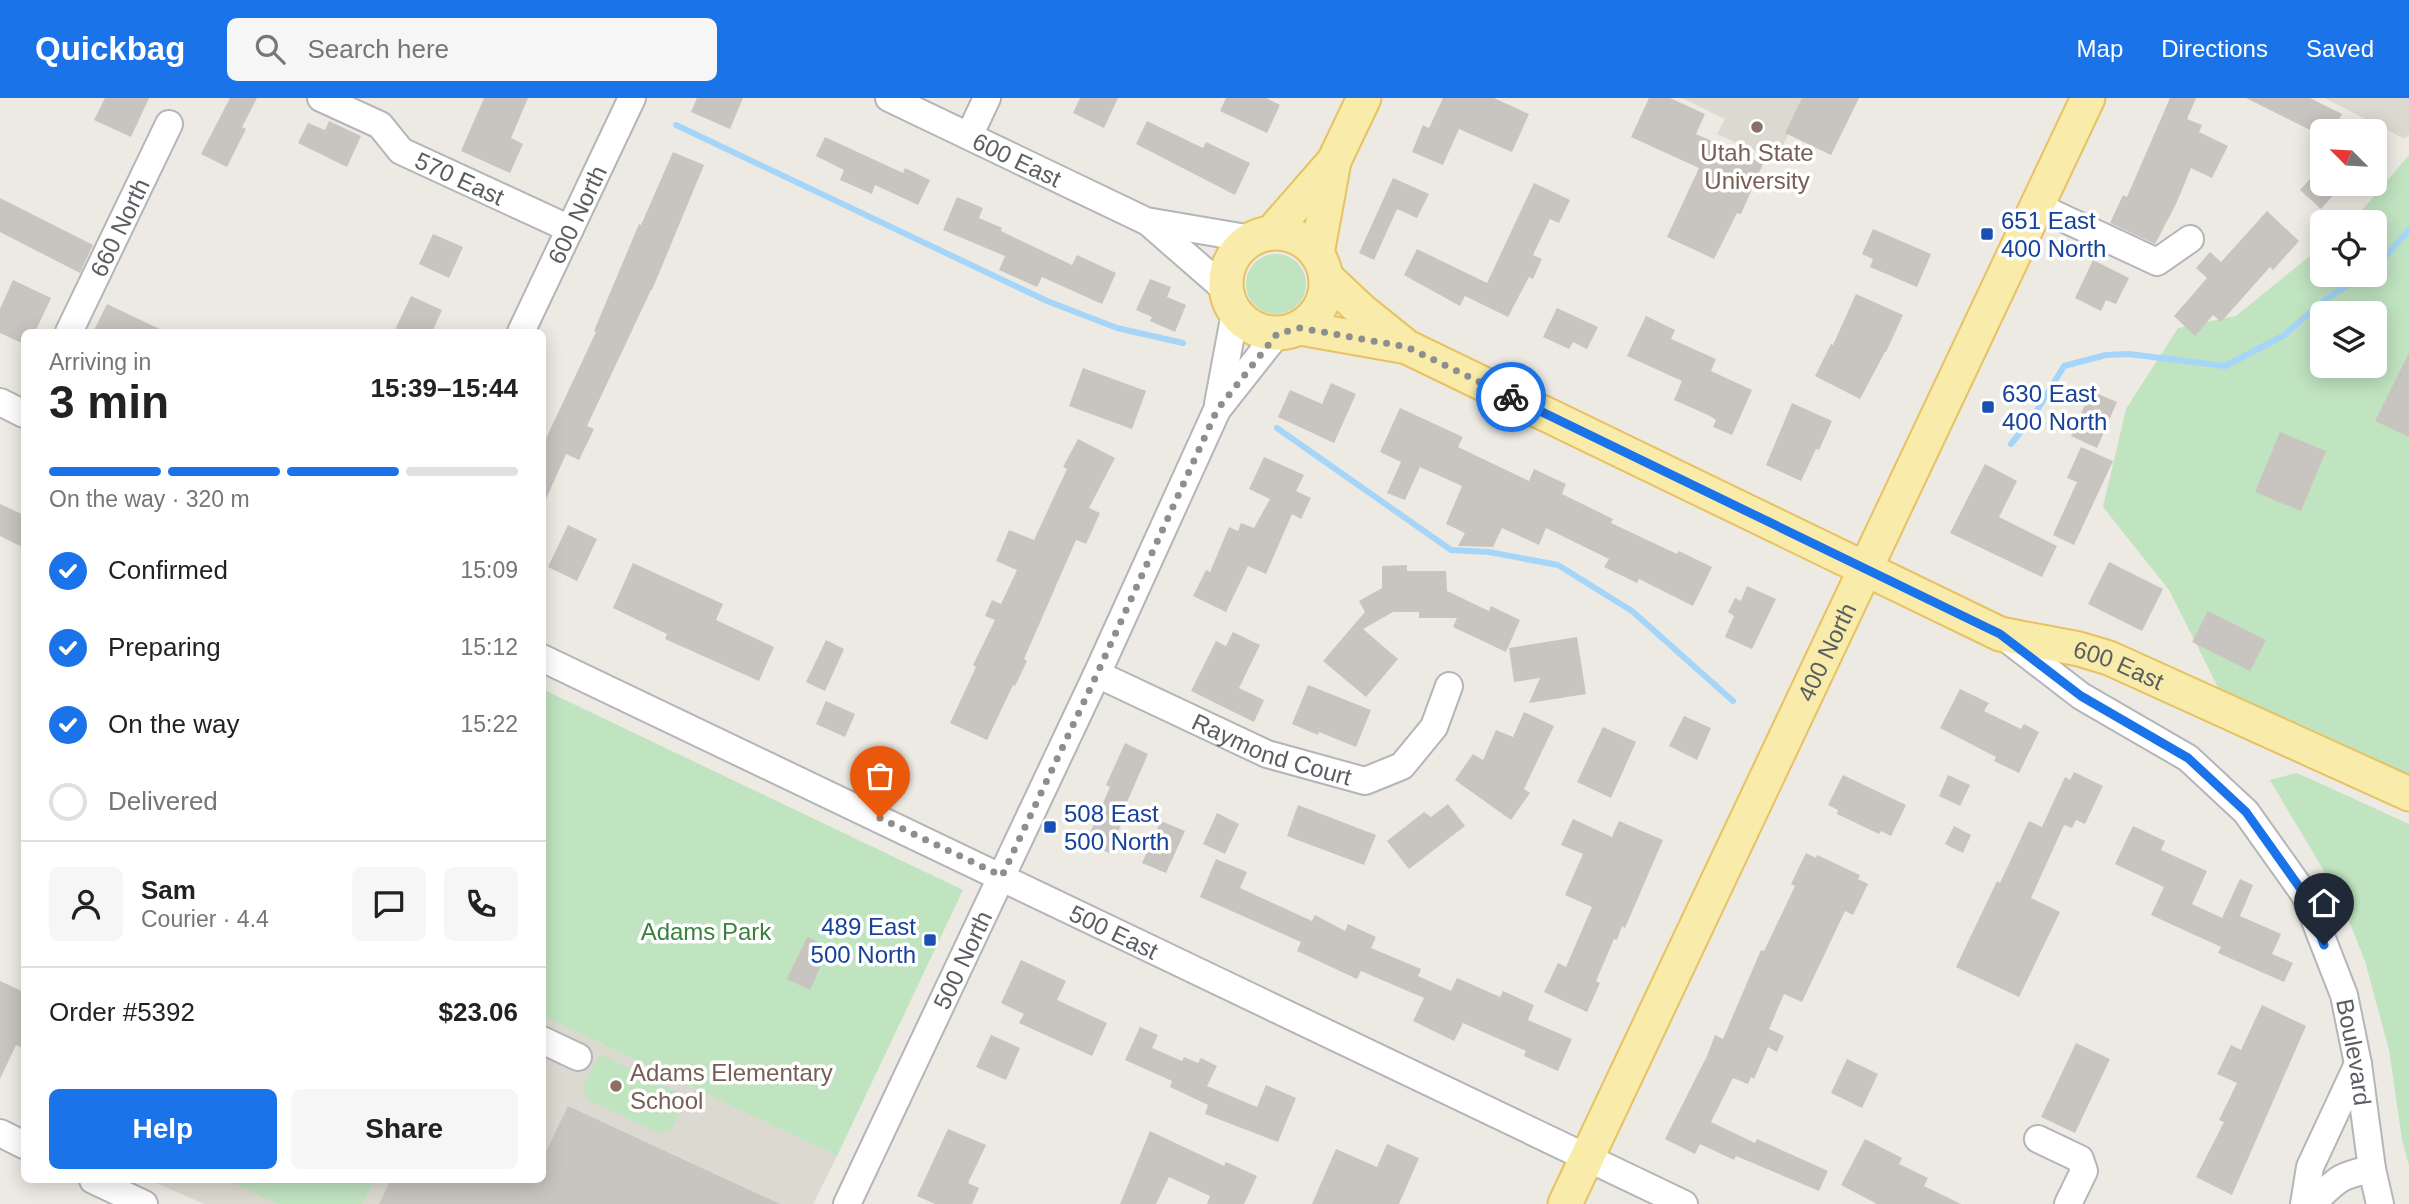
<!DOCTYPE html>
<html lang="en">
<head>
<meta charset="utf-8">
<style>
	body { margin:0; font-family:Helvetica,sans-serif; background:#f6f6f6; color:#222; height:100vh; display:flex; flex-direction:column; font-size:26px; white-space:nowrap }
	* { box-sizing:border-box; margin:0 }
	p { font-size:23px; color:#767676 }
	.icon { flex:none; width:38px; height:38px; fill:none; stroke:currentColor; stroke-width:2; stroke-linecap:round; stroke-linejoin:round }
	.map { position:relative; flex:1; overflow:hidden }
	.side { position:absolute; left:21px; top:231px; width:525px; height:854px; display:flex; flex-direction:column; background:#fff; border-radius:10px; box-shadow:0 4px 18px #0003 }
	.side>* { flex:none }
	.needle { width:46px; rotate:294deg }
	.fabs { position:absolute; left:2310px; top:21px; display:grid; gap:14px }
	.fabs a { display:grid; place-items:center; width:77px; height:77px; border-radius:10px; background:#fff; box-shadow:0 4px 18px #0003; font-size:35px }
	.pin { position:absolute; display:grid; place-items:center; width:60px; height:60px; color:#fff; margin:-72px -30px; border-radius:50% 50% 50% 0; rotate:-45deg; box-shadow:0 0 7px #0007 }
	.pin .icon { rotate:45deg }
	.courier { position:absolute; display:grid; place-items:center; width:70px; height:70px; margin:-35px; border:5px solid #1a73e8; border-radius:50%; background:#fff; color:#222; box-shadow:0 2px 9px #0007 }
	.head em { font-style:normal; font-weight:600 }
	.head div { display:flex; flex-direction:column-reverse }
	.head { display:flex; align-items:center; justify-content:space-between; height:119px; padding:0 28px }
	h1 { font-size:46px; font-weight:600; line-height:52px }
	.bar { display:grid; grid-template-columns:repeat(4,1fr); gap:10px 7px; align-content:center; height:84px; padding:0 28px }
	.bar i { height:9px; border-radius:5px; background:#e0e0e0 }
	.bar .on { background:#1a73e8 }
	.bar p { grid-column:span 4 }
	.line { display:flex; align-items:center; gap:18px; padding:0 28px; border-top:2px solid #e0e0e0 }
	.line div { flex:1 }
	.round { display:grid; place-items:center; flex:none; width:74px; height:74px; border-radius:10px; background:#f6f6f6 }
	ol { padding:0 28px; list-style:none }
	li { display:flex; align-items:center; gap:21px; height:77px }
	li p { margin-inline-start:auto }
	li .icon { padding:7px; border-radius:50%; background:#1a73e8; color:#fff; stroke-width:4 }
	li:last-child { color:#767676 }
	li i { width:38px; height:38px; border:4px solid #e0e0e0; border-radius:50% }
	.action { display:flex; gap:14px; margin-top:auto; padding:14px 28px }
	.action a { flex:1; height:80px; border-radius:10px; background:#1a73e8; color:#fff; font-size:28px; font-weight:600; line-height:80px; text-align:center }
	.action a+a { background:#f6f6f6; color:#222 }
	header { display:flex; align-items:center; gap:42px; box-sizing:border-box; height:98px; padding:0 35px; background:#1a73e8; color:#fff }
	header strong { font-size:33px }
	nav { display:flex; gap:38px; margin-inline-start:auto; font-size:24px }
	.search { width:490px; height:63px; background:#f6f6f6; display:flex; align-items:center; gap:18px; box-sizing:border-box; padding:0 24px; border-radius:10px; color:#767676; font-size:26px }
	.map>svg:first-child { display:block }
	.education { fill:#dcd9d0 }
	.green { fill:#c0e3c0; fill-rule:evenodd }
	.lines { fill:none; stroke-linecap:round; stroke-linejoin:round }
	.stream { stroke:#a5d5f9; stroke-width:6 }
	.building { fill:#c8c5c0 }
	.minor-casing { stroke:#b3b5b9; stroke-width:30 }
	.major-casing { stroke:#e8c160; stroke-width:37 }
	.minor { stroke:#fff; stroke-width:26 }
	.major { stroke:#f9ecaa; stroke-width:33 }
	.done { stroke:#8d8f8f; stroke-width:7; stroke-dasharray:0 12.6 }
	.route { stroke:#1a73e8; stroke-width:9 }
	.education-dot { fill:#8d6e63; stroke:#fff; stroke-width:2.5 }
	.transit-dot { fill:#1a4fb4; stroke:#fff; stroke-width:2.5 }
	.labels { text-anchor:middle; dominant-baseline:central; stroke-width:7; stroke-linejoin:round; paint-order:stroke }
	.education-label { font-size:24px; fill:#785e54; stroke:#fff }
	.street-label { font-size:24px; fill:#5a5e62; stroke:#fff }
	.transit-label { font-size:24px; fill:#164399; stroke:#fff; text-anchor:start }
	.park-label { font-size:24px; fill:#3a813d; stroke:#fff }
</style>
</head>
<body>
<header>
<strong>Quickbag</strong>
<div class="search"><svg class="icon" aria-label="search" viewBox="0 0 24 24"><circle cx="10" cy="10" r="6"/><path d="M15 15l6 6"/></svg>Search here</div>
<nav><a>Map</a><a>Directions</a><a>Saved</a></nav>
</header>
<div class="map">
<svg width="2409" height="1106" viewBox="0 0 2409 1106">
	<rect width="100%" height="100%" fill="#eceae2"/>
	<!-- education -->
	<g class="education">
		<path d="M1682 0H1806L1776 62 1717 36 1725 21Z"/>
		<path d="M2324 0H2409V36L2405 41Z"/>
		<path d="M543 918 837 1058 813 1106H204L152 1083 542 1082Z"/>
	</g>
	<!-- green -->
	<g class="green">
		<path d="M2409 57V682L2224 601 2169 492 2103 409 2126 311 2178 230 2236 218 2322 148V177H2375V124H2352ZM2322 215H2375V268H2322Z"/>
		<circle cx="1276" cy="186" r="30"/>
		<path d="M542 591 963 792 837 1058 543 918Z"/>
		<path d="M2297 675 2409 726V1068L2402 1041 2389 952 2365 863 2339 798 2270 682Z"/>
		<path d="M600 956 688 1000 671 1031 659 1035 588 1002 583 989Z"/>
		<path d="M226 1082H374L362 1106H278Z"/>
	</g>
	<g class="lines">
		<!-- stream -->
		<g class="stream">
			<path d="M676 27 1047 203 1117 230 1183 245"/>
			<path d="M2375 170 2409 132"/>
			<path d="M1277 330 1451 452 1489 454 1558 467 1632 513 1733 603"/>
			<path d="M2011 346 2033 319 2064 268 2106 257 2129 256 2225 268 2283 238 2326 201 2364 177"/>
		</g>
	</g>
	<!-- building -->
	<g class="building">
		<path d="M105 0H149L131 39 94 22Z"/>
		<path d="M230 0H257L242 29 246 31 227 69 201 56Z"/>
		<path d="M484 0H528L511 40 523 46 510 75 461 53Z"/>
		<path d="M697 0H743L730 31 691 14Z"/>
		<path d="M1080 0H1118L1104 30 1073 15Z"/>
		<path d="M1226 0H1266L1280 7 1267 35 1220 13Z"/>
		<path d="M1443 0H1494L1529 16 1512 54 1459 31 1443 67 1412 54 1423 27 1429 30Z"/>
		<path d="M1649 0H1670L1705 16 1696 36 1763 66 1741 116 1737 115 1714 161 1667 139 1699 70 1631 39Z"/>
		<path d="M1802 0H1859L1831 57 1785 35Z"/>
		<path d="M2170 0H2196L2187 21 2202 27 2199 34 2228 48 2212 80 2191 70 2176 106 2155 146 2110 125 2123 97 2127 99Z"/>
		<path d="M2246 0H2310L2342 16 2333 33H2322V38Z"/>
		<path d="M329 23 361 38 347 69 298 45 308 25 325 32Z"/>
		<path d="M1147 23 1203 50 1206 44 1250 65 1235 97 1136 46Z"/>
		<path d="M825 39 903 75 905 70 930 82 918 107 875 87 872 96 840 82 844 72 816 58Z"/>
		<path d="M673 54 704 67 652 192H651L587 328 594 331 579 362 566 356 542 410V349L596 234 594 233 639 126 641 127Z"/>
		<path d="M2322 68V86H2343L2321 111 2300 92Z"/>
		<path d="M1393 80 1429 96 1417 120 1397 111 1374 162 1359 155Z"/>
		<path d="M1534 85 1570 102 1559 125 1550 121 1533 157 1542 161 1533 181 1529 179 1508 219 1465 198 1460 208 1404 177 1417 151 1487 185Z"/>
		<path d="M957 99 983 110 979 120 1002 130 1001 133 1072 167 1077 157 1116 175 1102 206 1042 179 1037 189 999 172 1005 158 943 132Z"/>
		<path d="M0 100 93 147 80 175 0 134Z"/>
		<path d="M2267 113 2299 143 2273 172 2270 169 2221 224 2213 217 2195 238 2174 218 2207 180 2196 170 2210 154 2221 164Z"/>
		<path d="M1873 131 1931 156 1917 189 1870 169 1873 161 1862 156Z"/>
		<path d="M433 136 463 149 449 180 419 166Z"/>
		<path d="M2093 162 2129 180 2116 206 2106 202 2101 213 2075 200Z"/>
		<path d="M1150 181 1171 189 1167 199 1186 207 1175 234 1150 223 1152 219 1136 212Z"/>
		<path d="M13 182 51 200 35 234H24V246L0 235V211Z"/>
		<path d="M1856 196 1903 217 1886 254H1885L1860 301 1815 278 1831 246 1833 247Z"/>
		<path d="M411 198 442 212 432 234H394Z"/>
		<path d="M107 206 166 234H93Z"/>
		<path d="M1557 210 1598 229 1587 251 1573 244 1569 251 1543 239Z"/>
		<path d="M1646 218 1675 232 1671 241 1716 261 1711 273 1752 292 1732 337 1713 329 1716 322 1708 317 1674 302 1682 283 1627 258Z"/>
		<path d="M2409 255V339L2375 323Z"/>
		<path d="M1083 270 1146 293 1132 331 1069 308Z"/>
		<path d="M1331 285 1356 296 1334 345 1278 319 1290 292 1322 306Z"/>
		<path d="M2091 293 2117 304 2097 350 2071 338Z"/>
		<path d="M1792 305 1832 323 1819 352 1816 351 1801 383 1766 367Z"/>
		<path d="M1400 310 1463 339 1458 349 1529 383 1534 371 1566 386 1562 396 1613 421 1611 425 1677 456 1679 453 1712 469 1693 508 1639 481 1637 485 1604 469 1609 461 1546 430 1539 447 1502 430 1493 449 1458 448 1465 435 1446 426 1462 388 1420 369 1405 402 1387 395 1401 364 1380 354Z"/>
		<path d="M2280 334 2326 353 2301 413 2255 394Z"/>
		<path d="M1078 341 1115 360 1089 410 1100 415 1086 446 1076 442 1024 561 1027 563 1015 588 1013 587 987 642 950 625 976 569 973 567 995 522 985 518 992 502 1001 506 1017 472 996 463 1009 432 1034 442 1067 371 1063 369Z"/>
		<path d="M2081 349 2113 363 2074 447 2053 437 2077 384 2067 380Z"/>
		<path d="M1264 359 1304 377 1296 393 1311 400 1301 421 1292 416 1266 476 1248 468 1226 514 1193 498 1206 472 1210 474 1229 429 1238 433 1241 425 1254 430 1270 401 1249 391Z"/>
		<path d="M1985 366 2017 383 1999 419 2057 448 2042 479 1950 435Z"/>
		<path d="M0 406 24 417V450L0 438Z"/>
		<path d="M568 427 597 441 577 483 548 469Z"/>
		<path d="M2109 464 2163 491 2142 533 2088 506Z"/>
		<path d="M633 465 723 506 716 522 774 549 759 583 665 541 667 536 613 510Z"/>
		<path d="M1407 467V473H1446L1447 493 1489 513 1491 508 1520 522 1506 554 1453 529 1457 520H1419V514H1393L1363 531 1398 561 1366 599 1323 563 1365 514 1359 503 1382 490V468Z"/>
		<path d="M1747 488 1776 501 1752 551 1725 539 1734 518 1728 514 1735 500 1741 503Z"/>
		<path d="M2208 513 2266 542 2250 573 2192 544Z"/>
		<path d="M1233 534 1260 547 1239 590 1264 602 1254 624 1191 593 1216 543 1226 548Z"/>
		<path d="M1577 539 1586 596 1529 605 1540 580 1514 584 1509 550Z"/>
		<path d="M826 542 844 551 825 593 806 584Z"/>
		<path d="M1308 587 1371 612 1356 649 1319 634 1318 637 1292 626Z"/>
		<path d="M1960 591 1989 605 1984 613 2021 631 2024 626 2039 634 2019 675 1994 663 1996 659 1940 630Z"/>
		<path d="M826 603 855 616 845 639 816 626Z"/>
		<path d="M1524 614 1554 628 1524 691 1530 695 1511 722 1455 682 1473 656 1483 662 1496 632 1513 639Z"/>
		<path d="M1684 618 1711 630 1697 662 1669 648Z"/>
		<path d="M1603 629 1636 644 1611 700 1577 684Z"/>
		<path d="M1125 645 1148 656 1124 711 1127 713 1109 755 1086 744 1110 689 1106 687Z"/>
		<path d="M2074 674 2103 688 2085 726 2076 722 2072 730 2064 727 2031 800 2060 814 2019 899 1956 869 1997 783 2000 785 2029 723 2042 729 2065 679 2070 682Z"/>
		<path d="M1843 677 1906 707 1891 738 1881 733 1879 736 1837 716 1838 712 1828 707Z"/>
		<path d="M1948 677 1970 687 1960 708 1939 698Z"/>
		<path d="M1448 706 1465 728 1409 771 1387 743 1424 714 1431 719Z"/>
		<path d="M1298 707 1376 737 1364 767 1287 738Z"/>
		<path d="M1217 715 1239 726 1225 756 1203 746Z"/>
		<path d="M1573 721 1612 739 1619 723 1663 742 1625 830 1622 828 1617 842 1614 841 1596 883 1600 885 1587 914 1544 894 1558 865 1566 869 1592 809 1565 797 1583 756 1561 747Z"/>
		<path d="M1161 723 1185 733 1166 775 1142 765Z"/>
		<path d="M1954 728 1971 737 1963 755 1945 746Z"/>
		<path d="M2133 728 2165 743 2161 752 2207 773 2192 806 2222 820 2240 781 2253 787 2240 818 2281 836 2272 856 2293 865 2284 884 2218 855 2221 849 2151 817 2164 789 2115 766Z"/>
		<path d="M1806 755 1816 760 1817 757 1860 777 1858 781 1868 786 1853 817 1845 813 1802 904 1784 896 1769 931 1784 938 1777 954 1768 949 1754 981 1751 979 1748 986 1733 980 1711 1024 1755 1045 1757 1041 1828 1073 1819 1093 1736 1058 1734 1062 1700 1046 1695 1056 1665 1041 1707 958 1715 937 1723 941 1761 852 1764 853 1795 788 1791 786Z"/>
		<path d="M1216 761 1247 774 1240 790 1312 823 1315 817 1345 833 1348 826 1376 839 1371 850 1421 871 1418 878 1451 893 1457 880 1500 899 1503 893 1534 907 1528 922 1572 941 1558 973 1524 958 1526 953 1463 925 1454 943 1413 923 1424 900 1361 873 1357 881 1297 853 1301 844 1200 799Z"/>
		<path d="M807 839 829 849 810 892 787 881Z"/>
		<path d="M1021 862 1066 883 1057 902 1107 925 1092 958 1019 925 1024 916 1001 905Z"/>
		<path d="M0 883 24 894V951L16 947 0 981Z"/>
		<path d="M2262 907 2306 928 2232 1097 2196 1079 2224 1024 2219 1022 2237 985 2217 976 2231 947 2241 952Z"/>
		<path d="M1140 929 1158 937 1152 950 1182 963 1184 959 1198 965 1201 960 1217 968 1207 988 1257 1009 1266 987 1296 1000 1278 1044 1205 1016 1208 1007 1170 989 1172 983 1125 962Z"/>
		<path d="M991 937 1020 950 1006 982 976 969Z"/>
		<path d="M2076 945 2110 961 2075 1035 2041 1019Z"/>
		<path d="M1847 961 1878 976 1862 1010 1831 995Z"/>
		<path d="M568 1008 680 1060 780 1106H379L391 1082H542V1062Z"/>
		<path d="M948 1031 986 1047 968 1085 979 1090 972 1106H935L917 1098Z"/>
		<path d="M1150 1033 1224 1068 1226 1064 1257 1078 1244 1106H1207L1210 1098 1169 1079 1156 1106H1120Z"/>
		<path d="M1865 1041 1902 1060 1899 1066 1928 1080 1924 1088 1961 1106H1877L1841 1087Z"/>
		<path d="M1387 1046 1419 1060 1399 1106H1312L1336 1051 1377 1069Z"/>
	</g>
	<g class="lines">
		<defs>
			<g id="minor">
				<path id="s1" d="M321 0 380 27 401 53 570 131"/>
				<path id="s2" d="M889 0 1146 123 1252 141"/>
				<path d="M969 38 987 0"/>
				<path d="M2037 108 2157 164 2190 141"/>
				<path d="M1148 124 1226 192"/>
				<path id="s3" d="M69 234 169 26"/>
				<path id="s4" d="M521 234 632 0"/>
				<path d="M0 304 24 316"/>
				<path d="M1218 306 1235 215"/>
				<path id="s5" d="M2002 537 2081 598 2188 660 2246 714 2305 797 2344 897 2358 966 2372 1071 2380 1106"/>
				<path id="s6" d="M542 560 1684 1106"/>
				<path id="s7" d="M1097 576 1267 656 1365 683 1402 668 1434 629 1449 588"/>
				<path d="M542 942 578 959"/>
				<path d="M0 1035 24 1047"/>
				<path d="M2038 1041 2080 1061 2084 1073 2068 1106"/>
				<path d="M93 1082 144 1106"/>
				<path id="s8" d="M847 1106 1097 576 1217 312 1277 236"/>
				<path d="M2304 1106 2310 1069 2358 966"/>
				<path d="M2312 1106C2337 1082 2337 1078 2372 1071"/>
			</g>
			<g id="major">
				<path d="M1272 134 1334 63 1364 0"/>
				<circle cx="1276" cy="185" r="50"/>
				<path d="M1317 156 1334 63"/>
				<path id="s9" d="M1326 179 1361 212 1407 249 2000 536 2079 551 2109 560 2409 696"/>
				<path d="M1300 230 1402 248"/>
				<path id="s10" d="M1565 1106 2088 0"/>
			</g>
		</defs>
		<!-- minor casing -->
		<use href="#minor" class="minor-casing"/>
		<!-- major casing -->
		<use href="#major" class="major-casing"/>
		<!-- minor -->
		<use href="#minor" class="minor"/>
		<!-- major -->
		<use href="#major" class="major"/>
	</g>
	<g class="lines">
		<!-- done -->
		<path class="done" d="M880 720 1002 778 1097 576 1217 312 1277 236 1300 230 1407 249 1511 299"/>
		<!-- route -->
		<path class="route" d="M1511 299 2000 536 2081 598 2188 660 2246 714 2305 797 2324 847"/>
	</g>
	<!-- markers -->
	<g class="education-dot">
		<circle cx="1757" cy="29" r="7"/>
		<circle cx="616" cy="988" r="7"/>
	</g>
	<g class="transit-dot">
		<rect x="1980" y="129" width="14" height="14" rx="3.5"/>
		<rect x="1981" y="302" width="14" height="14" rx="3.5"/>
		<rect x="1043" y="722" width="14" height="14" rx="3.5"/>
		<rect x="923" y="835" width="14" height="14" rx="3.5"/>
	</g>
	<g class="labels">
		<!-- education labels -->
		<g class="education-label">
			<text x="1757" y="54">Utah State<tspan x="1757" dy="28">University</tspan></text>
			<text x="630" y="974" text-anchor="start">Adams Elementary<tspan x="630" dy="28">School</tspan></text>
		</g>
		<!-- street labels -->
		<g class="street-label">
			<text stroke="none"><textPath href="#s2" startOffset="142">600 East</textPath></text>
			<text stroke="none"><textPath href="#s1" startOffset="163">570 East</textPath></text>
			<text stroke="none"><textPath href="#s4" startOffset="130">600 North</textPath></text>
			<text stroke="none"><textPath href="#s3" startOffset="116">660 North</textPath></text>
			<text stroke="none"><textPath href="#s10" startOffset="611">400 North</textPath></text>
			<text stroke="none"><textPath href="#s9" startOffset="889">600 East</textPath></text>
			<text stroke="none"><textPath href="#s7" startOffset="191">Raymond Court</textPath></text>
			<text stroke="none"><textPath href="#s6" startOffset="634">500 East</textPath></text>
			<text stroke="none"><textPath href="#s8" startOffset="270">500 North</textPath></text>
			<text stroke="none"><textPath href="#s5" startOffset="570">Boulevard</textPath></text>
		</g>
		<!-- transit labels -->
		<g class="transit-label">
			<text x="2001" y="122">651 East<tspan x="2001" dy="28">400 North</tspan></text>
			<text x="2002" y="295">630 East<tspan x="2002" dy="28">400 North</tspan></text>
			<text x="1064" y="715">508 East<tspan x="1064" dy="28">500 North</tspan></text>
			<text x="916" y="828" text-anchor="end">489 East<tspan x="916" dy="28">500 North</tspan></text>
		</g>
		<!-- park labels -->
		<g class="park-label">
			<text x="706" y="833">Adams Park</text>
		</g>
	</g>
</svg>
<div class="fabs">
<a><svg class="needle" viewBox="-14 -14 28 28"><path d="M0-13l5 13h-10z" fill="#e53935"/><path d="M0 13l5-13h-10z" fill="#767676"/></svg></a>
<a><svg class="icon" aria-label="locate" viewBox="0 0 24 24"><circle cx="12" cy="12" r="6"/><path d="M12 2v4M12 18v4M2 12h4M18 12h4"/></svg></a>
<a><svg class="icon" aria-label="layers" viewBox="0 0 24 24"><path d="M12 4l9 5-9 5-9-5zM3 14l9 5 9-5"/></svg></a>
</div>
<div class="pin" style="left:880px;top:720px;background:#ea580c"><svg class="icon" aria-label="bag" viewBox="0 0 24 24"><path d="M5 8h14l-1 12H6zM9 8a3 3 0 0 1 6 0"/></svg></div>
<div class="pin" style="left:2324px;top:847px;background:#1f2937"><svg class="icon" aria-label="home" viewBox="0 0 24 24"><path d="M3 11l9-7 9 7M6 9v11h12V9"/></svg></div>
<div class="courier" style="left:1511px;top:299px"><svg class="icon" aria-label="bike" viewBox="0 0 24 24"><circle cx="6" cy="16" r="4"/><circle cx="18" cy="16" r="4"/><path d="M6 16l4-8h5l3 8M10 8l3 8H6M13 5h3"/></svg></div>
<section class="side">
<div class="head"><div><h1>3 min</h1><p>Arriving in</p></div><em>15:39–15:44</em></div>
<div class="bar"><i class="on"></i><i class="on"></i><i class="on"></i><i></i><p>On the way · 320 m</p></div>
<ol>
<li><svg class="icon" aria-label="check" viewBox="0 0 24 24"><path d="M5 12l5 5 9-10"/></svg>Confirmed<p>15:09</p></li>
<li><svg class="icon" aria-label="check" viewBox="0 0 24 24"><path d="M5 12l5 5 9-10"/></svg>Preparing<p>15:12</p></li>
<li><svg class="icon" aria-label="check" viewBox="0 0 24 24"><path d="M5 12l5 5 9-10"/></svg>On the way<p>15:22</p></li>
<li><i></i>Delivered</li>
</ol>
<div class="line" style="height:126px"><a class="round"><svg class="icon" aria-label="person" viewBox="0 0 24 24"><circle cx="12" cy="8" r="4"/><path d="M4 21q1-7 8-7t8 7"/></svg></a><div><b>Sam</b><p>Courier · 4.4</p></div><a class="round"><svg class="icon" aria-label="chat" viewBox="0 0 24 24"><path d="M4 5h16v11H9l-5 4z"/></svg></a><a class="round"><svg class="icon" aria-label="phone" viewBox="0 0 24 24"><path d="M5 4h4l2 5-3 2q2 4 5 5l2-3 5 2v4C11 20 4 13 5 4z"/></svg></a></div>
<div class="line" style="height:91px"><div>Order #5392</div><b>$23.06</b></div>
<div class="action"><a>Help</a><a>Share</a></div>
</section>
</div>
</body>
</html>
